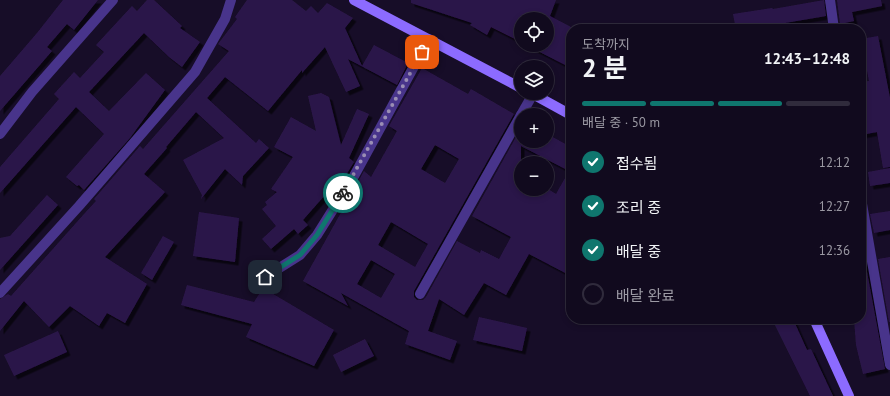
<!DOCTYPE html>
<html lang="ko">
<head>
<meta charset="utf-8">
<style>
	body { margin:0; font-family:"PT Sans","Noto Sans KR",sans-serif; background:#1e182b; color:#f1f3f6; height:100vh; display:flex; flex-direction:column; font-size:15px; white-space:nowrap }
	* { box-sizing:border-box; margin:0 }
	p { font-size:13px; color:#9c9aa4 }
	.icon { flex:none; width:22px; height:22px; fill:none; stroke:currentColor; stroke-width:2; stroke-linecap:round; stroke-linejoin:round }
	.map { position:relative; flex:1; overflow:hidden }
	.details { position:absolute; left:566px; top:24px; width:300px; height:300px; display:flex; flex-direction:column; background:#110a1e; border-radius:16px; box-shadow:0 2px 6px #0003,0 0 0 1px #302b3c }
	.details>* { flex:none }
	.buttons { position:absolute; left:514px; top:12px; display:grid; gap:8px }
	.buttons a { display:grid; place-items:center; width:40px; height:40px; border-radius:50%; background:#110a1e; box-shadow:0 2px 6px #0003,0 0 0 1px #302b3c; font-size:20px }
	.pin { position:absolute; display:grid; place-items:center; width:34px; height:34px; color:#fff; margin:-17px; border-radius:8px; box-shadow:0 2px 6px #0006 }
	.courier { position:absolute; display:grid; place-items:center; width:40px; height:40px; margin:-20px; border:3px solid #0f766e; border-radius:50%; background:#fff; color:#222; box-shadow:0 1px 5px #0007 }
	.summary em { font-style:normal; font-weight:700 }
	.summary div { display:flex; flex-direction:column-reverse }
	.summary { display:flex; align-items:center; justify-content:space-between; height:68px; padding:0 16px }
	h1 { font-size:26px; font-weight:700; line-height:30px }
	.bar { display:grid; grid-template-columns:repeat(4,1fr); gap:6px 4px; align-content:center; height:48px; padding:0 16px }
	.bar i { height:5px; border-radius:3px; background:#302b3c }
	.bar .active { background:#0f766e }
	.bar p { grid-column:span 4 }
	ol { padding:0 16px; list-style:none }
	li { display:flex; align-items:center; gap:12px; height:44px }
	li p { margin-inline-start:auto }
	li .icon { padding:4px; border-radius:50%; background:#0f766e; color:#fff; stroke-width:4 }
	li:last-child { color:#9c9aa4 }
	li i { width:22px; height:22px; border:2px solid #302b3c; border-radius:50% }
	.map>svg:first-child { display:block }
	.building { fill:#2c174a; fill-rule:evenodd; filter:url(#shadow) }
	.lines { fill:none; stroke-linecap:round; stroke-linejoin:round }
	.street { stroke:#48348b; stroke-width:10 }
	.secondary { stroke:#8c6bff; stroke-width:10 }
	.done { stroke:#9a8eb4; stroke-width:4; stroke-dasharray:0 7.2 }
	.route { stroke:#0f766e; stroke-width:5 }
</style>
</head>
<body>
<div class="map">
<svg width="890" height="396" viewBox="0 0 890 396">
	<defs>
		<filter id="shadow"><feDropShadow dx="3.5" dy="3.5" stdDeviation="0" flood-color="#0009"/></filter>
	</defs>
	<rect width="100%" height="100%" fill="#170d28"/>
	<!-- building -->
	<g class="building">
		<path d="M63 0H98L74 30 67 24 47 47 52 51 0 111V76L37 33Z"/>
		<path d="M147 0H154L182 26 180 28 200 42 182 67 169 57 144 33 89 92 109 111 146 73 165 90 130 138 84 190 79 185 77 186 66 177 104 134 76 107 0 193V167L59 99 54 94 74 72 80 78 104 52 96 45 132 6 137 11Z"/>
		<path d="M247 0H292L306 11 311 6 318 13 327 3 353 18 345 28 362 66 374 45 408 63 397 85 348 59 360 86 346 92 325 47 302 73V70L268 111 225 77 207 98 256 143 259 139 269 148 243 176 242 185 225 169 201 199 202 195 183 160 224 138 196 112 166 147 167 148 144 174 165 192 105 257 147 284 125 323 107 313 99 326 70 306 49 327 24 301 0 331V299L8 294 11 296 84 214 96 201 94 199 140 146 143 149 229 51 218 44 237 19 235 17Z"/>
		<path d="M411 0H556L550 16 571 27V68L526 45H547V19H521V42L491 27 487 35 470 25 472 23 411 3Z"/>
		<path d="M824 0 826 16 750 29H736L733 14 772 8 773 9Z"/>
		<path d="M837 0H881L882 6 852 12 854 21 840 24Z"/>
		<path d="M878 36 890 98V167L883 168 877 132 861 135V82L869 81 864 55H861V39Z"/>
		<path d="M422 68 468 94 471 89 514 114 414 291V297L417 300H423L426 297 457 241 480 253 481 250 499 259 511 237 472 216 521 128V141H547V134L571 147V276L529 254 506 295 484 283 464 315 439 299 428 331 457 341 450 360 405 344 409 331 341 293 348 306 303 281 364 171 371 177 397 131 389 126ZM435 145 459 159 445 183 421 169ZM521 146 569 171 556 194 548 189H521ZM391 222 428 244 415 267 378 245ZM371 260 395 274 381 298 357 284Z"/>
		<path d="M321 93 329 97 341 145 357 109 369 114 349 158 354 162 331 200 325 195 303 220 308 225 298 234 294 229 271 249 262 239 276 226 262 209 267 205 265 202 277 192 271 189 293 157 274 147 291 117 316 131 308 96Z"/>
		<path d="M890 168V183L870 186 868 172Z"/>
		<path d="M47 195 58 205 0 270V238L10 236Z"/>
		<path d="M890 211V230L874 233 870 214Z"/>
		<path d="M199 212 239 218 235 262 193 256Z"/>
		<path d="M163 236 174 242 152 280 141 273Z"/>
		<path d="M890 257V322H889L878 259Z"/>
		<path d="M865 261 885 369 863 374 856 345 854 319H861V262Z"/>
		<path d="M187 285 254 302 263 288 334 330 314 366 246 337 252 324 181 305Z"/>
		<path d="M479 317 527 328 522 351 473 340Z"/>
		<path d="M772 319H793L807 350 811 349 833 396H810Z"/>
		<path d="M58 331 67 352 14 376 4 355Z"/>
		<path d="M365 339 374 356 341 372 333 355Z"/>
	</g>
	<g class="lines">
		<!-- street -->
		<g class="street">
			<path d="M830 0 834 29"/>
			<path d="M521 115 533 94"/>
			<path d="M0 134 32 92 113 0"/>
			<path d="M861 198 890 365"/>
			<path d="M265 277 300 255 317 235 354 176 429 39"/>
			<path d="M0 293 79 206 195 72 225 19 231 0"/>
			<path d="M420 294 521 115"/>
		</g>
		<!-- secondary -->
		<g class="secondary">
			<path d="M354 0 521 88"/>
			<path d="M531 93 571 115"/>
			<path d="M814 319 849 396"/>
		</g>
	</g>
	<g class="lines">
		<!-- done -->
		<path class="done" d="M343 193 422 52"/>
		<!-- route -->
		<path class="route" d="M265 277 300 255 317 235 343 193"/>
	</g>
</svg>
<div class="buttons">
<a><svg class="icon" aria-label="locate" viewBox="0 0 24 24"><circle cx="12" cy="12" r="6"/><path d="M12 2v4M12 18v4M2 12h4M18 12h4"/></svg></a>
<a><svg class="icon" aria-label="layers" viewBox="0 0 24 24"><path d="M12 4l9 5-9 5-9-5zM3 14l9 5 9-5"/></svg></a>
<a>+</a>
<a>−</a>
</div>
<div class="pin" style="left:422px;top:52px;background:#ea580c"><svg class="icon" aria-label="bag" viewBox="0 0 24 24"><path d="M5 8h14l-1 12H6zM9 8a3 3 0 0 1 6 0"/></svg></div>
<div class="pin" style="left:265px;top:277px;background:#1f2937"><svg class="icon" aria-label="home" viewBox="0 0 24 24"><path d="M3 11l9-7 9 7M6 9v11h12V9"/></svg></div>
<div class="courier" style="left:343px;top:193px"><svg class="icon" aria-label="bike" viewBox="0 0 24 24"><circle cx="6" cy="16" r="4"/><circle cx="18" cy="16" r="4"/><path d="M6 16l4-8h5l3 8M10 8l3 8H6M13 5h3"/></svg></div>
<section class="details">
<div class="summary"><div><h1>2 분</h1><p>도착까지</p></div><em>12:43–12:48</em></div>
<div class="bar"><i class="active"></i><i class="active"></i><i class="active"></i><i></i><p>배달 중 · 50 m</p></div>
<ol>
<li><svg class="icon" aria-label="check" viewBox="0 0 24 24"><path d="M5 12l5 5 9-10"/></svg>접수됨<p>12:12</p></li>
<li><svg class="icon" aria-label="check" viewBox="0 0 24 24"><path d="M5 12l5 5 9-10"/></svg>조리 중<p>12:27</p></li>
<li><svg class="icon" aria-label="check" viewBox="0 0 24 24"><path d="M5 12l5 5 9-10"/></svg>배달 중<p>12:36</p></li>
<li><i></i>배달 완료</li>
</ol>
</section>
</div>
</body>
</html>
